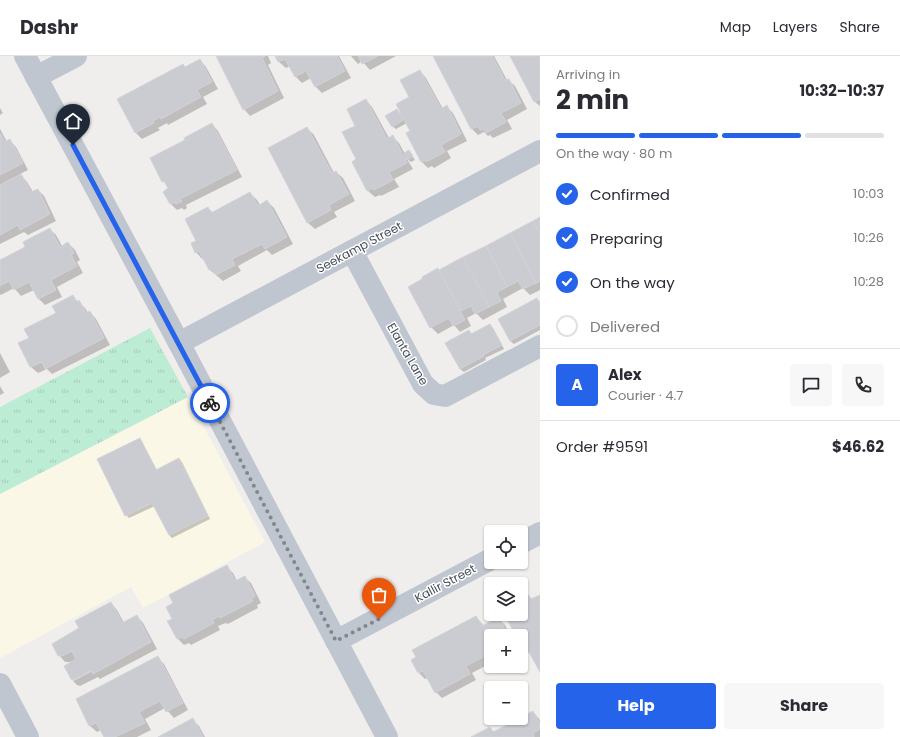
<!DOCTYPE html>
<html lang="en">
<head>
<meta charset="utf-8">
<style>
	body { margin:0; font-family:Poppins,sans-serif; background:#f7f7f7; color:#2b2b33; height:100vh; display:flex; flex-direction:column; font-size:15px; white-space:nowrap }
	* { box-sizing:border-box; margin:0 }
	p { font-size:13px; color:#7c7c81 }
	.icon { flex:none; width:22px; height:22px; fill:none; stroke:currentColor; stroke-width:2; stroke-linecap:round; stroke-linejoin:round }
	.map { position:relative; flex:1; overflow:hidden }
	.side { display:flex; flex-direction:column; background:#fff; width:360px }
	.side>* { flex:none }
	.controls { position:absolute; left:484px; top:469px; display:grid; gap:8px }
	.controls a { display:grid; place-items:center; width:44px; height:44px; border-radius:4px; background:#fff; box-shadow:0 1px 3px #0004; font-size:20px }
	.pin { position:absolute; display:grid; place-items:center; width:34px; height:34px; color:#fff; margin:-41px -17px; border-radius:50% 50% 50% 0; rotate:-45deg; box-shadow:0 0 4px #0007 }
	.pin .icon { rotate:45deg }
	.courier { position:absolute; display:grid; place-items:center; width:40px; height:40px; margin:-20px; border:3px solid #2563eb; border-radius:50%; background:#fff; color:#222; box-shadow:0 1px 5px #0007 }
	.head em { font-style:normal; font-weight:700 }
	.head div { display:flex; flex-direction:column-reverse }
	.head { display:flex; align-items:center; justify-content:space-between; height:68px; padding:0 16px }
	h1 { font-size:26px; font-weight:700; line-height:30px }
	.bar { display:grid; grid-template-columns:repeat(4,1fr); gap:6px 4px; align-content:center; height:48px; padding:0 16px }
	.bar i { height:5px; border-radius:3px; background:#e1e1e2 }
	.bar .on { background:#2563eb }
	.bar p { grid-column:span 4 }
	.line { display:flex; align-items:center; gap:10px; padding:0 16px; border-top:1px solid #e1e1e2 }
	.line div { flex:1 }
	.round { display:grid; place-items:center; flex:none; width:42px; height:42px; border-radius:4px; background:#f7f7f7 }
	ol { padding:0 16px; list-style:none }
	li { display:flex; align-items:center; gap:12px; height:44px }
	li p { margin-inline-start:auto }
	li .icon { padding:4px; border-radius:50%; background:#2563eb; color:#fff; stroke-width:4 }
	li:last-child { color:#7c7c81 }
	li i { width:22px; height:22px; border:2px solid #e1e1e2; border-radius:50% }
	.primary-button { display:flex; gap:8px; margin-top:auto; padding:8px 16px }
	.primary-button a { flex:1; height:46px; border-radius:4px; background:#2563eb; color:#fff; font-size:16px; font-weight:700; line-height:46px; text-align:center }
	.primary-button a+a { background:#f7f7f7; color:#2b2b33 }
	header { display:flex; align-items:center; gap:24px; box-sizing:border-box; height:56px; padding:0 20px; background:#fff; border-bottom:1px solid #e1e1e2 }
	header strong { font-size:19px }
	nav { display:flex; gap:22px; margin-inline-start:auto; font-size:14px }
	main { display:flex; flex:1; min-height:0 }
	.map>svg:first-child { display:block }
	.commercial { fill:#faf7e7 }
	.park { fill:url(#park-tufts) }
	.shadow { fill:#0003 }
	.building { fill:#caccd2; stroke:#d2d3d9 }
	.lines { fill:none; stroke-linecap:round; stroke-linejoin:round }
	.street { stroke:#bfc6cf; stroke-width:22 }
	.done { stroke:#82878d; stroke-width:4; stroke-dasharray:0 7.2 }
	.route { stroke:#2563eb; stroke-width:5 }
	.labels { text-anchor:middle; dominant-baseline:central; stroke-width:3; stroke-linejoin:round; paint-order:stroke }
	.street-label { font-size:12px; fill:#474f5a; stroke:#fff }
</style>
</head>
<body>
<header>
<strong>Dashr</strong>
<nav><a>Map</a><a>Layers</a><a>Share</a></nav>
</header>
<main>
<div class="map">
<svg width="540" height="681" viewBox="0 0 540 681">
	<defs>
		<pattern id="park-tufts" width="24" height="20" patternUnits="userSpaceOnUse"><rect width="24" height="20" fill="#bdecd4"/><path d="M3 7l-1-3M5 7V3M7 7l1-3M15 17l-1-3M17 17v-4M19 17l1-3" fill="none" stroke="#a4ccb8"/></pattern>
	</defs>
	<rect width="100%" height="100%" fill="#f0eeed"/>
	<!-- commercial -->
	<path class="commercial" d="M188 341 265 486 143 552 131 531 0 602V438Z"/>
	<!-- park -->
	<path class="park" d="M150 272 188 341 0 438V351Z"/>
	<!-- shadow -->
	<g class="shadow">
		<path d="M217 0H268L271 7 268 9 284 42 250 60 244 53Z"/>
		<path d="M276 0H339L351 22 322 37 316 31 311 22 302 27 296 21 290 10 286 12 279 6Z"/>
		<path d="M351 0H396L370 14 362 5 358 8Z"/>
		<path d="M434 0H494L507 24H508L515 30 527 53 507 64 512 73 493 82 490 79 488 80 484 76 478 79 472 73Z"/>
		<path d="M511 0H540V50L535 46Z"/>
		<path d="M200 4 206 11 218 33 203 41 207 48 168 69 167 67 158 72 160 74 142 83 136 77 185 12Z"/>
		<path d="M420 15 426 22 443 53 447 51 453 57 467 85 447 95 451 102 434 112 432 110 428 112 422 106 407 67 396 73 392 70 397 54 403 60Z"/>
		<path d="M366 44 372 51 389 82 393 81 399 87 405 98 409 95 415 104 411 106 407 103 413 113 394 123 399 131 381 140 380 139 375 141 368 135 353 106 357 104V70Z"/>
		<path d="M0 52 3 57 0 59Z"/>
		<path d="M212 68 218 75 242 121 186 149 187 152 184 154 182 152 177 154 171 148 164 136 169 132 163 125 186 85Z"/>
		<path d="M307 72 314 79 334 117 336 116 343 122 355 145 334 156 337 161 315 173 308 167 269 92Z"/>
		<path d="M0 73 7 86 10 85 16 91 28 114 20 118 27 126 33 136 38 134 44 140 56 165 28 179 24 176 0 188Z"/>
		<path d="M250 137 257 144 260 149 267 145 274 152 293 188 272 199 267 194 238 210 241 215 223 225 210 214 204 202 202 203 196 196 208 152 213 157Z"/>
		<path d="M540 162V234L530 239 523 232 503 243 507 251 483 264 476 257 467 262 471 270 460 276 454 269 438 278 431 271 410 231Z"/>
		<path d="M50 173 56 179 62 190 68 187 75 194 80 204 77 206 83 217 57 231 62 241 45 249 39 243 34 234 21 240 14 232 1 239 0 238V205L27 191Z"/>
		<path d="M72 240 85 252 88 257 90 256 96 263 110 289 52 318 47 313 38 317 31 311 19 288 30 283 57 257Z"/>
		<path d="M537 243 540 246V274L514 288 510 285Z"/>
		<path d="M490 269 493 272 504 293 485 302 486 304 464 316 460 313 447 287 469 275 472 278Z"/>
		<path d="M0 297 10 316 0 322Z"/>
		<path d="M0 330 4 337 0 339Z"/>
		<path d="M139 383 142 386 157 414 179 403 182 406 210 463 172 482 169 479 155 450 129 462 126 459Z"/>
		<path d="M226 510 233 517 237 525 244 521 251 527 261 547 257 549 258 552 228 568 226 567 218 570 220 574 191 589 189 587 184 589 178 583 169 566 173 563 174 548Z"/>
		<path d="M527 538 533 544 540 540V614L530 596 529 597 523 591 521 587V580H517L506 558H521V541Z"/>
		<path d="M111 547 117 554 124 567 137 560 143 567 157 593 100 623 98 621 80 630 77 629 73 625 96 613 95 612 73 624 65 612 72 606H65L59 599 81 572Z"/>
		<path d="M476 561 484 570 498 562 505 569 511 580H491V607L472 617 476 624 442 642 436 636 428 622 425 623 419 617Z"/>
		<path d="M157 601 164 608 188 654 174 662 165 652 145 663 151 674 137 681H105L101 674 97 676 90 670 78 644Z"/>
		<path d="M533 656 540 664V681H473L490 672 494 676Z"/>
		<path d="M193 664 199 670 205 681H160Z"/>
	</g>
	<!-- building -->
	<g class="building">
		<path d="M216 0H265L262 2 278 35 243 54Z"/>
		<path d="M275 0H337L345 15 315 31 306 15 295 21 285 3 278 6Z"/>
		<path d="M358 0H378L362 8Z"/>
		<path d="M433 0H492L505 24 509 23 521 47 501 57 506 66 486 77 484 73 480 74 478 70 471 73Z"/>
		<path d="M510 0H540V43L534 46Z"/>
		<path d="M200 3 212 26 197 34 201 41 161 63 160 61 153 65 154 67 135 77 117 43 183 8 185 11Z"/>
		<path d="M420 14 441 53 447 49 461 78 441 89 445 96 426 106V104L421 106 406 77 410 75 396 48 409 41 400 24Z"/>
		<path d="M366 43 387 83 393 79 407 107 389 116 393 124 374 134 373 132 367 135 352 106 356 103 342 76 355 70 347 53Z"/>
		<path d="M397 53 403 64 392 71 385 60Z"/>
		<path d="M212 67 237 114 180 143 182 145 176 148 175 146 170 148 163 136 168 132 164 125 162 126 150 102 185 84 184 82Z"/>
		<path d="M307 71 332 117 336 115 349 138 329 149 331 154 307 167 268 92Z"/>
		<path d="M0 77 5 86 10 83 23 107 0 119Z"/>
		<path d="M409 94 413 100 407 104 404 97Z"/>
		<path d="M21 118 31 136 38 133 50 158 20 174 18 169 0 179V129Z"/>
		<path d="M250 136 258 150 267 144 287 181 265 193 262 188 232 203 235 209 216 219 212 213 209 214 199 195 195 197 191 187 196 185 185 163 208 151 211 157Z"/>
		<path d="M540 161V178L533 165Z"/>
		<path d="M533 165 540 178V225L536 227 510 177Z"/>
		<path d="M50 172 60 191 68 186 74 197 71 199 77 210 51 224 56 234 38 243 29 226 14 234 9 225 0 230V204L25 191 23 186Z"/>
		<path d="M510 177 536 227 523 233 518 225 507 231 486 190Z"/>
		<path d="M486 190 507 231 497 236 501 245 489 251 463 201Z"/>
		<path d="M463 201 489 251 475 258 471 250 461 255 439 214Z"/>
		<path d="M438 212 465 264 453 270 449 262 430 272 408 231 422 223V221Z"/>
		<path d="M73 239 77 246 79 244 86 257 90 255 104 282 45 313 42 306 30 311 18 287 29 282 24 273 56 257 52 250Z"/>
		<path d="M537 242 540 248V269L510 285 498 263Z"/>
		<path d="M490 268 502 289 483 299 484 300 460 313 445 287 469 274 471 278Z"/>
		<path d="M140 382 156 414 179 402 208 460 169 479 152 447 125 460 97 403Z"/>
		<path d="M227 509 235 525 245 520 255 540 251 543 253 545 220 562 219 560 212 564 214 567 184 583 182 581 177 583 167 565 172 563 166 551 173 547 169 539Z"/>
		<path d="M527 537 531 543 540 539V616L525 589 522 591 521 589V580H516L504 558H521V540Z"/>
		<path d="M111 546 122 567 137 559 151 586 93 618 91 615 73 624 71 623 64 610 76 603 72 595 62 600H58L52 588 79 572 75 565Z"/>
		<path d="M476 560 482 570 499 561 508 580H491V597L466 610 470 618 435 637 423 615 418 617 411 604 416 601 412 594Z"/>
		<path d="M158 600 183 647 166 656 160 645 139 656 145 667 115 681H104L96 667 89 670 76 643Z"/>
		<path d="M533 655 540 668V673L533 677 534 681H471L490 671 493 676 521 662V661Z"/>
		<path d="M193 662 203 681H158Z"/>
	</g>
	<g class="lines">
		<!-- street -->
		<g class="street">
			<path d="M25 0 179 287 387 681"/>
			<path d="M36 21 76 0"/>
			<path d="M352 195 423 328 434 338 445 340 540 290"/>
			<path d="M179 287 540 95"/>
			<path d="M521 487 540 477"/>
			<path d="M336 585 491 503"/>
			<path d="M0 628 28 681"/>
		</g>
	</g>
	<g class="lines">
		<!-- done -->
		<path class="done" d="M210 347 336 585 379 563"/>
		<!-- route -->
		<path class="route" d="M73 89 210 347"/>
	</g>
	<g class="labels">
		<!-- street labels -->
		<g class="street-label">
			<text transform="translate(359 191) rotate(-28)">Seekamp Street</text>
			<text transform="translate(408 298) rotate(60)">Elanta Lane</text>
			<text transform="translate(445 527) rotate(-28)">Kallir Street</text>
		</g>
	</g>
</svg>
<div class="controls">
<a><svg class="icon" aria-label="locate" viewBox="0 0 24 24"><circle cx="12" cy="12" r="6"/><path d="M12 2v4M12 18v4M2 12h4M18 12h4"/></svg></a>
<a><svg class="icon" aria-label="layers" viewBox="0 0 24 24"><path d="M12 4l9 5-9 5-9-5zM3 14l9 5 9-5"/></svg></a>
<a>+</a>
<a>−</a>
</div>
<div class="pin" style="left:379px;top:563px;background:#ea580c"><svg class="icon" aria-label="bag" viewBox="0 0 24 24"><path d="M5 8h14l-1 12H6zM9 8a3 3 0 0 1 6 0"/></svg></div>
<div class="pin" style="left:73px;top:89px;background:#1f2937"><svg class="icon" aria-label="home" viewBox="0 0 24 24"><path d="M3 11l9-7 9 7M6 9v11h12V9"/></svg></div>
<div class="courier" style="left:210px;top:347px"><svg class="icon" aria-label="bike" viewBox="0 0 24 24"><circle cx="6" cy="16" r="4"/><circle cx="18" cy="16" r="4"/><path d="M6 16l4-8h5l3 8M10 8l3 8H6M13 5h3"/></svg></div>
</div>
<section class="side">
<div class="head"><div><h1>2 min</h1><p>Arriving in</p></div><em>10:32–10:37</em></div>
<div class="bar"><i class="on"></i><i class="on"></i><i class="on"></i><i></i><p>On the way · 80 m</p></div>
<ol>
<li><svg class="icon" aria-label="check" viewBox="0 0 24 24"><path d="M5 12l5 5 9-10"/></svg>Confirmed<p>10:03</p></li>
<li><svg class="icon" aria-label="check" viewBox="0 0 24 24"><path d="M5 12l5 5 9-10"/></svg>Preparing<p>10:26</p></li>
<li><svg class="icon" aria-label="check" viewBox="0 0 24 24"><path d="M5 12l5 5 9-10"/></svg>On the way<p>10:28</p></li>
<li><i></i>Delivered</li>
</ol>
<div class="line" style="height:72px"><b class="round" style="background:#2563eb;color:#fff">A</b><div><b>Alex</b><p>Courier · 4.7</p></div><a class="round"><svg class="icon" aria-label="chat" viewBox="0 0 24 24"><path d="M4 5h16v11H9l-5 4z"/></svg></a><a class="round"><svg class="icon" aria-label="phone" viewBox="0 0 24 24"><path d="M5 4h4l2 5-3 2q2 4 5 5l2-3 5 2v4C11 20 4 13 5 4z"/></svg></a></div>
<div class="line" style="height:52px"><div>Order #9591</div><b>$46.62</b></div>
<div class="primary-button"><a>Help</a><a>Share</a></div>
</section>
</main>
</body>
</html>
